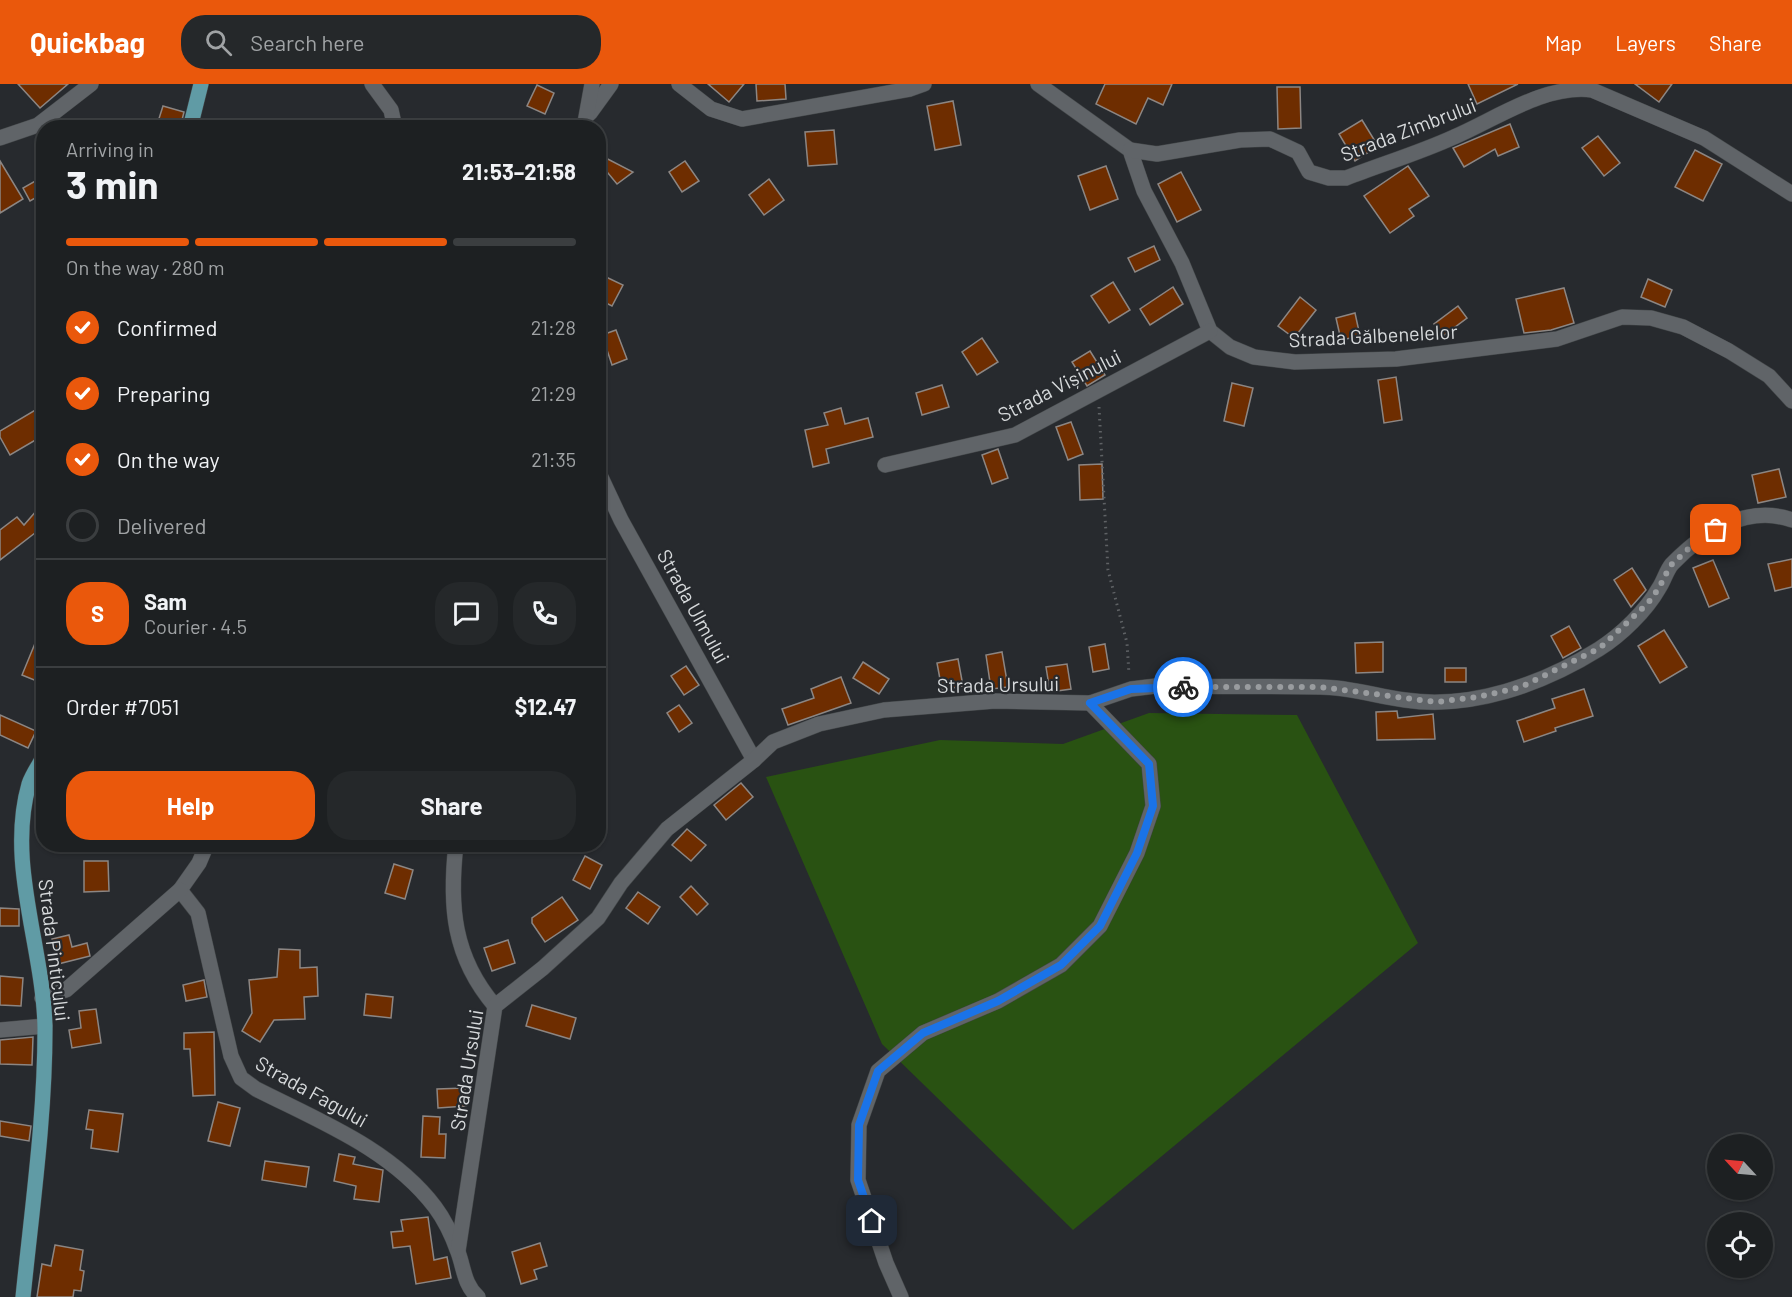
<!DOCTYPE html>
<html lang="en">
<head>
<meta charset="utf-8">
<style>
	body { margin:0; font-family:Barlow,sans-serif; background:#25282a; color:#f1f3f6; height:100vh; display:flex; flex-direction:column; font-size:22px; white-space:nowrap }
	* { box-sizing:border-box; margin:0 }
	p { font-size:20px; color:#a0a3a5 }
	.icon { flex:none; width:33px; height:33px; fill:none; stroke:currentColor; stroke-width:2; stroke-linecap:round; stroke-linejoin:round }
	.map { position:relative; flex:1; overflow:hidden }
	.panel { position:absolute; left:36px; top:36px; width:570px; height:732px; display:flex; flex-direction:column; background:#1d2022; border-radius:24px; box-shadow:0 2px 4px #0004,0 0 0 2px #3b3e40 }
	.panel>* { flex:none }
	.needle { width:39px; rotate:296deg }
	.fabs { position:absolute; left:1707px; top:1050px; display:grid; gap:12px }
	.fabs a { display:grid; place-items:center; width:66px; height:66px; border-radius:50%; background:#1d2022; box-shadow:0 2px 4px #0004,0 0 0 2px #3b3e40; font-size:30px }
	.pin { position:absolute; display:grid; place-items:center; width:51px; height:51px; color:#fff; margin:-26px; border-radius:12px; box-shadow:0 3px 9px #0006 }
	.courier { position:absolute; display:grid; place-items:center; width:60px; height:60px; margin:-30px; border:4px solid #1a73e8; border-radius:50%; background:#fff; color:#222; box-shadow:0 2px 8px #0007 }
	.head em { font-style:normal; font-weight:700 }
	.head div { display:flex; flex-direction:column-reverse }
	.head { display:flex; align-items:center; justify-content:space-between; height:102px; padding:0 30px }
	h1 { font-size:39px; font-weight:700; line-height:45px }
	.bar { display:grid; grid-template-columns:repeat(4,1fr); gap:9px 6px; align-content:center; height:72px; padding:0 30px }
	.bar i { height:8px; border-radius:4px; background:#3b3e40 }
	.bar .selected { background:#ea580c }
	.bar p { grid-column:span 4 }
	.line { display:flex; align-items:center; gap:15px; padding:0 30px; border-top:2px solid #3b3e40 }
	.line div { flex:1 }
	.round { display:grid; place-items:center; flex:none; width:63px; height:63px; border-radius:24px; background:#25282a }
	ol { padding:0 30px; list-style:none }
	li { display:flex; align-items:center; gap:18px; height:66px }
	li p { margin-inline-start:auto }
	li .icon { padding:6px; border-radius:50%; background:#ea580c; color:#fff; stroke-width:4 }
	li:last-child { color:#a0a3a5 }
	li i { width:33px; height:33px; border:3px solid #3b3e40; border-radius:50% }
	.cta { display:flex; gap:12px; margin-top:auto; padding:12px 30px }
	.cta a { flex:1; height:69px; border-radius:24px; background:#ea580c; color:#fff; font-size:24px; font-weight:700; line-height:69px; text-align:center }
	.cta a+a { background:#25282a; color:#f1f3f6 }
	header { display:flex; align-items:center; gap:36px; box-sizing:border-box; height:84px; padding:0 30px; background:#ea580c; color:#fff }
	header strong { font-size:28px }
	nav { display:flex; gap:33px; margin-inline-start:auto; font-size:21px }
	.search { width:420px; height:54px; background:#25282a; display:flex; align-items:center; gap:15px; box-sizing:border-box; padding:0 21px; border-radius:24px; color:#a0a3a5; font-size:22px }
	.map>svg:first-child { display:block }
	.green { fill:#295212 }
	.building { fill:#6e2d00; stroke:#8c8683; stroke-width:1.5 }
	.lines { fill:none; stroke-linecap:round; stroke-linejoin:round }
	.minor-casing { stroke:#434749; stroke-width:16 }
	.major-casing { stroke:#434749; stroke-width:16 }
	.path { stroke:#5f6265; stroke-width:3; stroke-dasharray:1.5 4.5; stroke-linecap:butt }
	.minor { stroke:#606468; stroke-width:15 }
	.major { stroke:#609ba5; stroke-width:15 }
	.done { stroke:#999c9f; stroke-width:6; stroke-dasharray:0 10.8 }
	.route { stroke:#1a73e8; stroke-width:8 }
	.labels { text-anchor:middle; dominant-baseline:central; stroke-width:4.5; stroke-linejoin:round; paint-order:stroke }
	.street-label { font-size:20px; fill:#d7dadc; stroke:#272a2e }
</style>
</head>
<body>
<header>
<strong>Quickbag</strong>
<div class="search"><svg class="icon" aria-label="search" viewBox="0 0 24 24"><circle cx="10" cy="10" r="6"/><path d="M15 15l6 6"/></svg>Search here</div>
<nav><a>Map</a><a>Layers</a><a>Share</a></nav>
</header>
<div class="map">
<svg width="1792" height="1213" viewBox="0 0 1792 1213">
	<rect width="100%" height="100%" fill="#272a2e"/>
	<!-- green -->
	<path class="green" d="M1149 629 1297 631 1418 859 1073 1146 882 960 766 693 940 656 1063 660Z"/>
	<!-- building -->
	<g class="building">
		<path d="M18 0H68L40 24Z"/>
		<path d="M708 0H744L729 18Z"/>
		<path d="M756 0H785L786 15 757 17Z"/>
		<path d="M1105 0H1172L1163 21 1148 14 1136 40 1096 20Z"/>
		<path d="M1468 0H1518L1477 20Z"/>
		<path d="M1635 0H1672L1659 18Z"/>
		<path d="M537 1 554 9 545 30 527 22Z"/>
		<path d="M1277 3H1300L1301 44 1278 45Z"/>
		<path d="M953 17 961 61 935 66 927 22Z"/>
		<path d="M163 22 184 28 180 44H156Z"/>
		<path d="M1362 36 1378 62 1355 77 1339 50Z"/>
		<path d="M1510 40 1519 63 1498 72 1495 65 1464 83 1453 64Z"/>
		<path d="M834 46 837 80 808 82 805 48Z"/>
		<path d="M1598 52 1620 79 1604 92 1582 64Z"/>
		<path d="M1695 66 1722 80 1703 117 1675 103Z"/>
		<path d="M598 70 633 88 617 100 598 77Z"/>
		<path d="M0 77 23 115 0 129Z"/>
		<path d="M685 77 699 97 682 108 669 88Z"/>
		<path d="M1106 82 1118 115 1090 126 1078 92Z"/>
		<path d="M1408 82 1429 112 1409 125 1414 132 1390 149 1364 112Z"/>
		<path d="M1181 88 1201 126 1177 138 1158 100Z"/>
		<path d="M44 92V109L30 117 23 104Z"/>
		<path d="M769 95 784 116 764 131 749 111Z"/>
		<path d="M1154 162 1160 176 1135 188 1128 174Z"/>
		<path d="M606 193 623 201 612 222 598 215V195L603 198Z"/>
		<path d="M1648 195 1672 206 1665 223 1641 213Z"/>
		<path d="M1113 198 1130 226 1109 239 1091 212Z"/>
		<path d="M1173 203 1183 220 1150 241 1140 225Z"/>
		<path d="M1564 204 1574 239 1551 246 1524 249 1516 215Z"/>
		<path d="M1300 213 1316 226 1294 254 1278 242Z"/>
		<path d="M1458 222 1467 234 1443 252 1434 240Z"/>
		<path d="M1355 229 1360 252 1341 256 1336 234Z"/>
		<path d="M616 246 627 275 612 281 602 251Z"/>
		<path d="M982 254 998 278 977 291 962 268Z"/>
		<path d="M1090 267 1105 291 1087 302 1072 278Z"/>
		<path d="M1396 293 1402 336 1384 339 1378 296Z"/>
		<path d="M1232 299 1253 304 1244 342 1224 337Z"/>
		<path d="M942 301 949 323 922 331 916 309Z"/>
		<path d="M841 324 845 340 868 334 873 353 826 365 829 379 813 383 805 346 828 341 824 329Z"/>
		<path d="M37 325 44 336V351L10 371 0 353V347Z"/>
		<path d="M1071 338 1083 370 1068 376 1056 343Z"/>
		<path d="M998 365 1008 394 992 400 982 371Z"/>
		<path d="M1102 380 1103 415 1080 416 1079 381Z"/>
		<path d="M1779 385 1786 413 1758 419 1752 391Z"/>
		<path d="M44 418V442L0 476V446L17 433 24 441Z"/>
		<path d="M1792 475V503L1775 507 1768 480Z"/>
		<path d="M1713 476 1729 514 1709 523 1693 484Z"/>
		<path d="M1632 484 1646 506 1631 523 1614 496Z"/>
		<path d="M43 540H44V600L22 591Z"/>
		<path d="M1569 542 1581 564 1563 574 1551 552Z"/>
		<path d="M1664 546 1687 583 1660 599 1638 562Z"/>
		<path d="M1383 558V588L1356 589 1355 559Z"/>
		<path d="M1105 560 1109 585 1093 588 1089 563Z"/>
		<path d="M1002 568 1008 603 991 605 986 571Z"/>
		<path d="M958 575 963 602 942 606 937 579Z"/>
		<path d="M863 578 889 595 879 610 853 594Z"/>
		<path d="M1067 580 1071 605 1050 608 1046 583Z"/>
		<path d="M686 582 699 601 684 611 671 592Z"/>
		<rect x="1445" y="584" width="21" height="14"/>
		<path d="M841 593 851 619 788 641 782 625 814 614 811 605Z"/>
		<path d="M1584 605 1593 632 1555 644 1556 647 1524 658 1517 637 1555 624 1552 615Z"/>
		<path d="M679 621 692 639 679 648 667 629Z"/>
		<path d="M1397 627 1398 634 1433 630 1435 655 1377 656 1376 628Z"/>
		<path d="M0 631 36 647 28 664 0 651Z"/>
		<path d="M741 699 753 713 726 736 714 721Z"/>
		<path d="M687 745 706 761 691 777 672 761Z"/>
		<path d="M585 772 602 781 590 805 573 796Z"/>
		<path d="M84 777H108L109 807 84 808Z"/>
		<path d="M394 780 413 786 405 815 385 809Z"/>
		<path d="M691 802 708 820 697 831 680 813Z"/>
		<path d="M638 808 660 823 648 840 626 824Z"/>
		<path d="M562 813 578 836 545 858 532 839V834Z"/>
		<path d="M0 824 19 825V842H0Z"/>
		<path d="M69 851 72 863 87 859 90 872 58 880 52 855Z"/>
		<path d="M508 856 515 879 492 887 484 864Z"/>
		<path d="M279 865 300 866V884L317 883 318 912 304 913 305 935 274 936 260 958 242 947 252 929 249 896 277 893Z"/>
		<path d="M0 892 23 894 21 922 0 921Z"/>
		<path d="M204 896 207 913 186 917 183 901Z"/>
		<path d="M366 910 393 913 391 934 364 931Z"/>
		<path d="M532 921 576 934 570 955 526 942Z"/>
		<path d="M96 925 101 959 72 964 69 946 81 944 79 927Z"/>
		<path d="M214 948 215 1011 193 1012 190 965H184V949Z"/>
		<path d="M33 953 32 981 0 980V956Z"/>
		<path d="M465 1004 466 1022 438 1024 437 1005Z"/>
		<path d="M218 1018 240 1024 230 1062 208 1057Z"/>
		<path d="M89 1026 123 1030 118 1068 91 1064 93 1046 86 1045Z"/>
		<path d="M423 1032 440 1033 439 1050H446L445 1074 421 1073Z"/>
		<path d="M0 1037 31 1042 29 1057 0 1052Z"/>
		<path d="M339 1070 355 1073 353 1080 383 1086 379 1118 354 1115 356 1102 334 1097Z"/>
		<path d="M265 1077 309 1083 306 1103 262 1096Z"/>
		<path d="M428 1133 434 1176 447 1173 451 1194 416 1200 410 1162 393 1164 391 1148 403 1147 401 1136Z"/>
		<path d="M540 1159 547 1182 534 1186 537 1195 521 1200 512 1168Z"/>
		<path d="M55 1161 83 1166 80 1186 84 1187 81 1207 74 1206 73 1213H37L42 1180 51 1182Z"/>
	</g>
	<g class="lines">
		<defs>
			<g id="minor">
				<path d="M372 0 391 26 395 44"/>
				<path d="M679 0 711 25 742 35 910 5 924 0"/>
				<path d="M1038 0 1130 66 1144 107 1182 179 1210 247 1230 263 1254 273 1295 278 1396 275 1557 255 1622 233 1651 234 1683 243 1729 267 1769 292 1792 317"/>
				<path d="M590 29 611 0"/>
				<path d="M584 44 592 0"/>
				<path d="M0 54 38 41 91 0"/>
				<path d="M1130 66 1157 70 1240 56 1270 55 1298 68 1309 88 1329 94H1346C1382 80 1419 69 1454 53 1496 35 1545 0 1592 6L1704 54 1792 110"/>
				<path d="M885 381 1015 351 1210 247"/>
				<path d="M598 387 621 436 754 676"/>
				<path d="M207 760 199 779 180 806 198 829 231 972 241 994 256 1005C319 1037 391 1065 435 1123 444 1135 453 1154 458 1168 464 1184 464 1201 478 1213"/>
				<path d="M456 760C449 822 453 873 495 922"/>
				<path d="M42 914 66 906 180 806"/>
				<path d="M0 946 45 942"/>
				<path d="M458 1167 495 922 543 884 598 834 621 799 667 745 754 676 773 658 819 640 884 626 995 617 1090 619 1131 605 1156 602C1211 603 1265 602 1320 603 1349 603 1376 612 1405 616 1471 626 1543 600 1599 565 1621 551 1646 527 1659 504 1664 497 1666 487 1672 480 1703 448 1747 420 1792 436"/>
				<path d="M901 1213 886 1179 858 1096 859 1041 878 987 923 949 998 917 1061 881 1100 842 1137 769 1153 722 1149 680 1090 619"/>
			</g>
			<g id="major">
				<path d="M190 44 201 0"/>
				<path d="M23 1213C32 1124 45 1034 45 945 44 864 6 780 29 700 32 691 39 681 44 672"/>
			</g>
		</defs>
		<!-- minor casing -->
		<use href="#minor" class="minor-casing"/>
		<!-- major casing -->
		<use href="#major" class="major-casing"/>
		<!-- path -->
		<path class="path" d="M1099 323 1108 486 1127 559 1129 590"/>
		<!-- minor -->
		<use href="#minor" class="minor"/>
		<!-- major -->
		<use href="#major" class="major"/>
	</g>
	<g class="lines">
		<!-- done -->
		<path class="done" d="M1183 603H1320L1436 618 1478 613 1521 603 1600 564 1648 519 1659 504 1670 482 1698 456 1716 446"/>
		<!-- route -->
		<path class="route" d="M872 1137 858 1096 859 1041 878 987 923 949 998 917 1061 881 1100 842 1137 769 1153 722 1149 680 1090 619 1131 605 1183 603"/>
	</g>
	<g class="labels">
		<!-- street labels -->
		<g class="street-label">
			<text transform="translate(1408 45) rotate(-21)">Strada Zimbrului</text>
			<text transform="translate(1373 251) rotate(-3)">Strada Gălbenelelor</text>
			<text transform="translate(1059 301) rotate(-27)">Strada Vișinului</text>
			<text transform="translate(694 522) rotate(61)">Strada Ulmului</text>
			<text transform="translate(998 600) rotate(-1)">Strada Ursului</text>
			<text transform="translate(55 866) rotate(83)">Strada Pinticului</text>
			<text transform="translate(466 986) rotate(-81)">Strada Ursului</text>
			<text transform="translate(312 1007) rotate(29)">Strada Fagului</text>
		</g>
	</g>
</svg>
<div class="fabs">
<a><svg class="needle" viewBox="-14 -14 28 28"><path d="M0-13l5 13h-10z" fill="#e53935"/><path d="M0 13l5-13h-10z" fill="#a0a3a5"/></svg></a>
<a><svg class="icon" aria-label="locate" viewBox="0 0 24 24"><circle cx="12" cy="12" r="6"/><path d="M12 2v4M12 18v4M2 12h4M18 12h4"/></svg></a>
</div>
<div class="pin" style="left:1716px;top:446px;background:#ea580c"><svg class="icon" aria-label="bag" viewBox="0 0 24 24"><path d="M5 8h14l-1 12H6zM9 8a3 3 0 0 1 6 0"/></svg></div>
<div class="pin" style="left:872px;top:1137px;background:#1f2937"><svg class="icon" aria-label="home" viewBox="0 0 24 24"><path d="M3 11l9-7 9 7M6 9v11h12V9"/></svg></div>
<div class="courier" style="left:1183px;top:603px"><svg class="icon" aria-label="bike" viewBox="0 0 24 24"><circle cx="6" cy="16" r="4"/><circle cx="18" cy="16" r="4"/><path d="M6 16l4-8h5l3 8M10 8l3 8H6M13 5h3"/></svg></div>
<section class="panel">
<div class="head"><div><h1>3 min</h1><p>Arriving in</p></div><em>21:53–21:58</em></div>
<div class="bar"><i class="selected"></i><i class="selected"></i><i class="selected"></i><i></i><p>On the way · 280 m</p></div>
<ol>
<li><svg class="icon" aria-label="check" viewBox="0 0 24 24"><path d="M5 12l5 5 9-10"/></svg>Confirmed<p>21:28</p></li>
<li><svg class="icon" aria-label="check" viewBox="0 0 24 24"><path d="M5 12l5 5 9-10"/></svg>Preparing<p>21:29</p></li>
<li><svg class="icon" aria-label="check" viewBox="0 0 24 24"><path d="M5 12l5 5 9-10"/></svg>On the way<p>21:35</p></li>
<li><i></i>Delivered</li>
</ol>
<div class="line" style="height:108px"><b class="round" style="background:#ea580c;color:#fff">S</b><div><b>Sam</b><p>Courier · 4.5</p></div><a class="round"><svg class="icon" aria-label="chat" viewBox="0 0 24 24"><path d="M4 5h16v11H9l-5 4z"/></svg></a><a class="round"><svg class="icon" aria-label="phone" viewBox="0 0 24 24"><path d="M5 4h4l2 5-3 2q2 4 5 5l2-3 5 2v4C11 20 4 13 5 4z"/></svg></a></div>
<div class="line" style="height:78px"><div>Order #7051</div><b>$12.47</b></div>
<div class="cta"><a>Help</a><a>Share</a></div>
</section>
</div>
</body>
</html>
